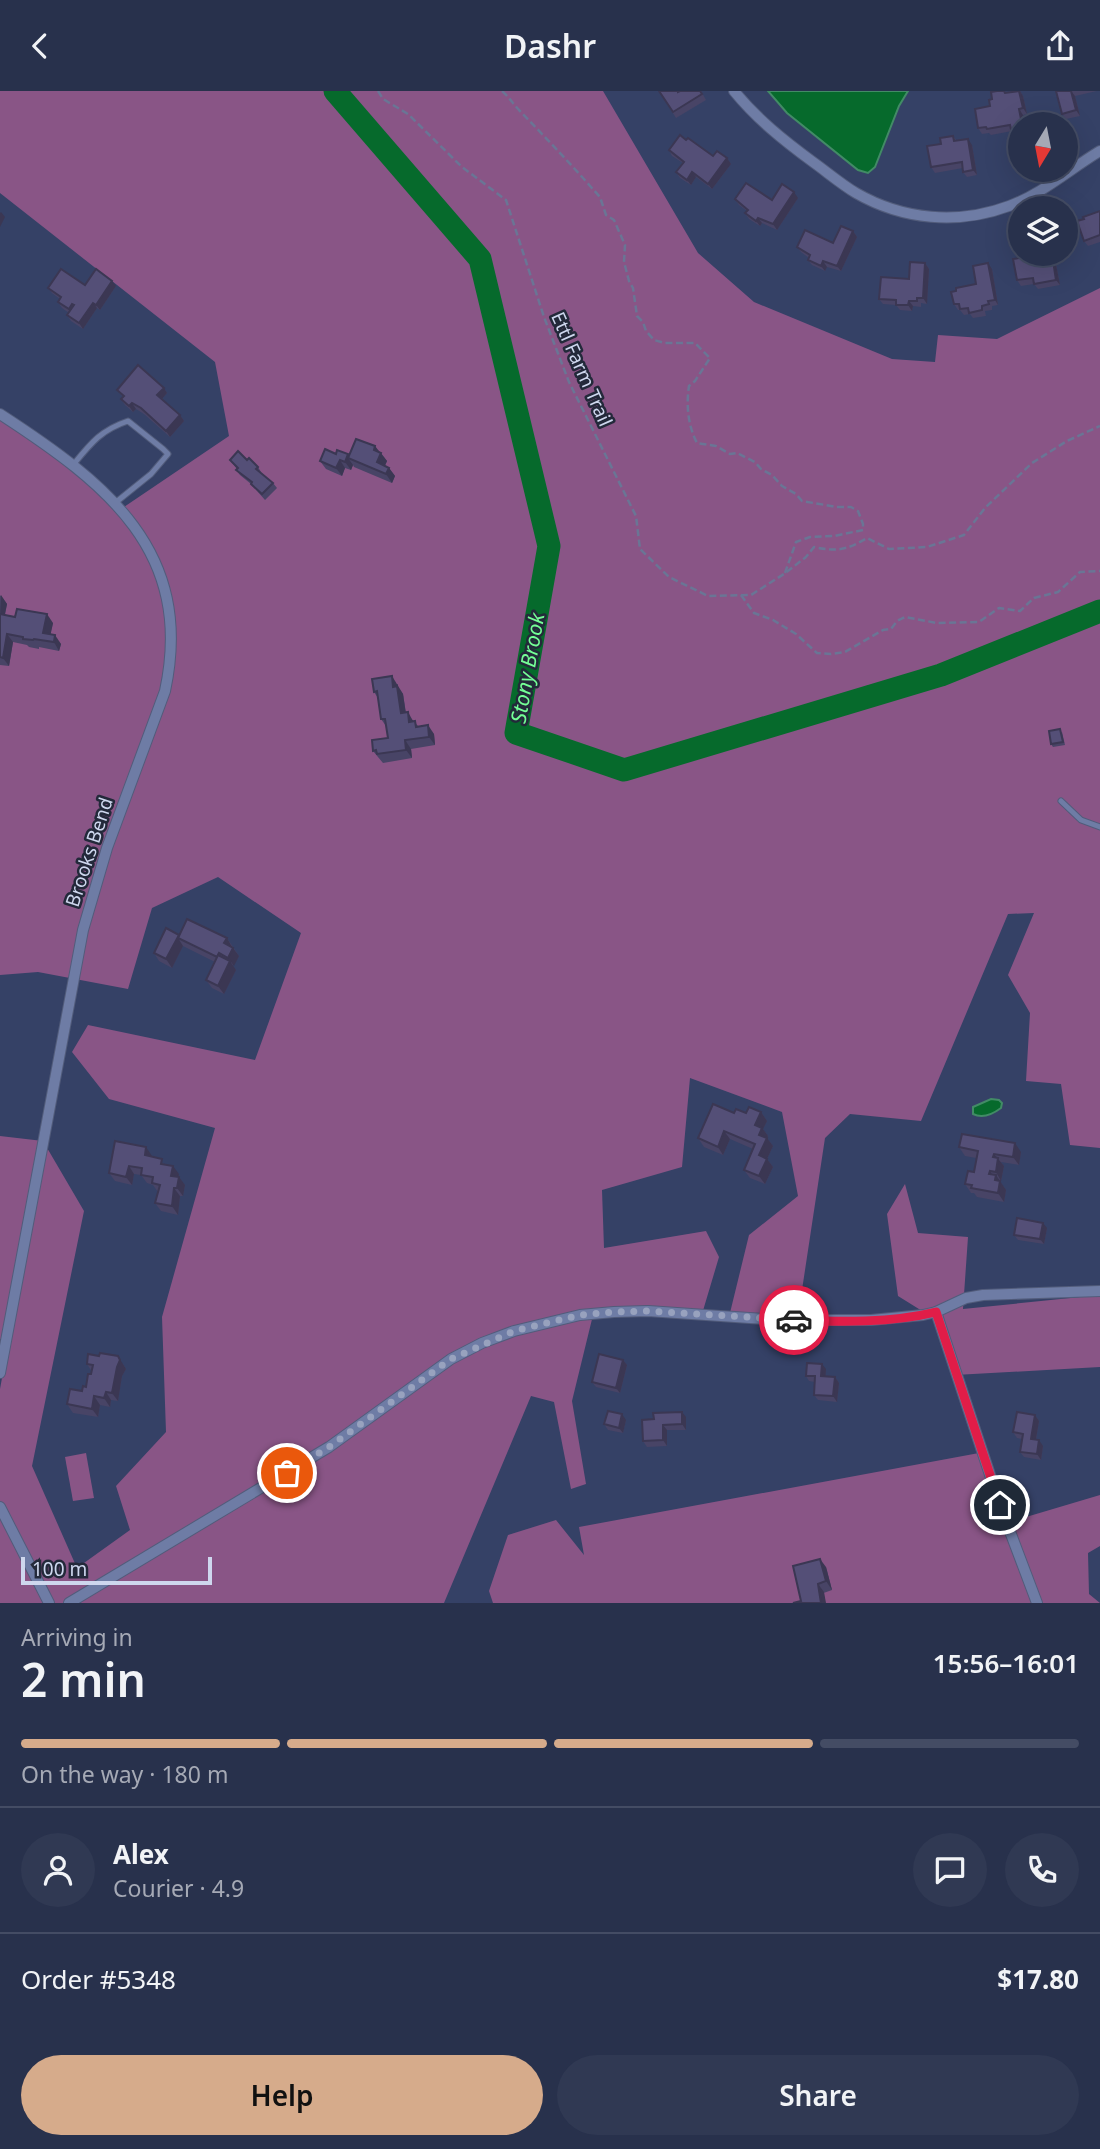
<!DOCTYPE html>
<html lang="en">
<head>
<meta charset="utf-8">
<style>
	body { margin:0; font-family:"Noto Sans",sans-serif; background:#303953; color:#f1f3f6; height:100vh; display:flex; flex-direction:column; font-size:26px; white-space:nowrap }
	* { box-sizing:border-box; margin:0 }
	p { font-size:23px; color:#a5a9b5 }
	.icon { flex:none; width:38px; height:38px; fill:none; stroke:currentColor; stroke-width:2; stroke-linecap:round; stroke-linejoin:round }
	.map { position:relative; height:1512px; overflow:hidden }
	.details { display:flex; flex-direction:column; background:#28314c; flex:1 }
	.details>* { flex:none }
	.needle { width:46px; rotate:190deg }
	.fabs { position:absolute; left:1008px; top:21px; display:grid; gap:14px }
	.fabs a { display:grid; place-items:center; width:70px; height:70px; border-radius:50%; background:#28314c; box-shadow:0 7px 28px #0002,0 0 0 2px #444c64; font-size:35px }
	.scale { position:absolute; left:21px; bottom:18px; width:191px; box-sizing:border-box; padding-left:7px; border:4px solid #ced7ee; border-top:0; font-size:19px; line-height:24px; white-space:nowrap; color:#ced7ee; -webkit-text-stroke:5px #23293a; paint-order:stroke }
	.pin { position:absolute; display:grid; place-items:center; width:60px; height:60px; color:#fff; margin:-30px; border:4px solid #fff; border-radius:50%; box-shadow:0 2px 7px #0007 }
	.courier { position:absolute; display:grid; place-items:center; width:70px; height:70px; margin:-35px; border:5px solid #e11d48; border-radius:50%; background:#fff; color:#222; box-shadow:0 2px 9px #0007 }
	.head em { font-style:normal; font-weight:600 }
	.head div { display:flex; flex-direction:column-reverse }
	.head { display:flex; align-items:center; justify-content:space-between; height:119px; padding:0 21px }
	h1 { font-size:46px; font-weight:600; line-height:52px }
	.bar { display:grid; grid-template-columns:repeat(4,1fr); gap:10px 7px; align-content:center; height:84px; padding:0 21px }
	.bar i { height:9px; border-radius:5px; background:#444c64 }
	.bar .current { background:#d6ab8b }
	.bar p { grid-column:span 4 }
	.line { display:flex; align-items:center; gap:18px; padding:0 21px; border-top:2px solid #444c64 }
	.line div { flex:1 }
	.round { display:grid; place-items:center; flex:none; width:74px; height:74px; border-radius:37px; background:#303953 }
	.cta { display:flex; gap:14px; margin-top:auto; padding:14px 21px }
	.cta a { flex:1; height:80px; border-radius:42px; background:#d6ab8b; color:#111; font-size:28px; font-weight:600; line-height:80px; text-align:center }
	.cta a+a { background:#303953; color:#f1f3f6 }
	header { display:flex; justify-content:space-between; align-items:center; height:91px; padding:0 21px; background:#28314c; font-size:32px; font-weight:600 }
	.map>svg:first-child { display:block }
	.green { fill:#895586 }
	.water { fill:#066a2c; stroke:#428b66; stroke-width:2 }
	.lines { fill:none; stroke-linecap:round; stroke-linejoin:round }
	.river { stroke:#066a2c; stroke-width:23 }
	.service-casing { stroke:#525c7b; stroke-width:7 }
	.minor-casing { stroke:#525c7b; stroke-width:12 }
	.path { stroke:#6a7595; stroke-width:2.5; stroke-dasharray:7 3.5; stroke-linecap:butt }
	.service { stroke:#6e7ca5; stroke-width:5 }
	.minor { stroke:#6e7ca5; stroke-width:10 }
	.wall { fill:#484466 }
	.shaded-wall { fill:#3b3753 }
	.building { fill:#544f77; stroke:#3b3753; stroke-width:2 }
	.done { stroke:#98a2be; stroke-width:7; stroke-dasharray:0 12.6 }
	.route { stroke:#e11d48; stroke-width:9 }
	.labels { text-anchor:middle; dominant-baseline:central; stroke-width:5; stroke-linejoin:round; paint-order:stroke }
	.street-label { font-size:19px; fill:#ced7ee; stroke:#23293a }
	.water-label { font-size:21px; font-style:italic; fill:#74fe96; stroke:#23293a }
</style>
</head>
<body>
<header><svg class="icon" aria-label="back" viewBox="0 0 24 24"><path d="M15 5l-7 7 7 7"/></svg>Dashr<svg class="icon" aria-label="share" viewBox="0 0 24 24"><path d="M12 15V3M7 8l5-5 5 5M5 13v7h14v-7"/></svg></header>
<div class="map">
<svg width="1100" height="1512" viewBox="0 0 1100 1512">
	<rect width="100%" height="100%" fill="#354166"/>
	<!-- green -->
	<g class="green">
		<path d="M0 0H603L698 162 754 211 892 268 935 271 938 244 997 248 1100 197V1057L1070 1054 1061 993 1026 990 1030 922 1008 884 1034 822 1008 823 921 1030 850 1023 825 1047 797 1232 729 1226 749 1144 798 1105 782 1021 690 987 682 1076 602 1099 604 1157 706 1140 719 1166 702 1223 594 1220 572 1310 586 1393 571 1398 554 1311 531 1305 444 1512H0V1298L8 1254 0 1248V1045L43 1050 84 1120 32 1375 77 1477 130 1439 116 1395 166 1341 162 1226 215 1037 109 1008 72 961 88 934 255 969 301 842 218 786 152 817 128 898 38 881 0 884V324L121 418 229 345 215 271 0 102Z"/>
		<path d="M905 1093 918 1142 968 1146 963 1218 1100 1204V1276L955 1284 935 1228 898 1205 887 1123Z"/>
		<path d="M86 1362 94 1407 73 1410 65 1366Z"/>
		<path d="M979 1362 1006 1432 1100 1404V1455L1088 1462 1089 1503 1100 1512H493L489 1500 508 1444 556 1429 584 1464 579 1436Z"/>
	</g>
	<!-- water -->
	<g class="water">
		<path d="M768 0H908L899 15 875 76 868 82 858 79 787 22Z"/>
		<path d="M991 1008 999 1009 1002 1012 1001 1017C993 1023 983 1028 973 1023V1016Z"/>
	</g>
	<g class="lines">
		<!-- river -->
		<path class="river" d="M335 0 480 168 549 455 516 642 624 679 941 584 1100 520"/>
		<defs>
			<g id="service">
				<path d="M73 374C91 352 101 339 128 330L163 358 168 363 151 383 115 412"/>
				<path d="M1061 710 1081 729 1100 736"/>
			</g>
			<g id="minor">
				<path d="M734 0C757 28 783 49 813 71 827 81 841 93 856 102 903 129 958 134 1009 115 1042 103 1070 78 1100 60"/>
				<path d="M0 323C106 392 195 460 165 600L107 757 83 839 0 1282"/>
				<path d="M936 1221 1000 1414 1037 1512"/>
				<path d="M0 1416 49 1512"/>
				<path d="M69 1512 329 1356 451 1268 482 1252 514 1240 580 1224 614 1221 648 1220 778 1229H871L923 1224 936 1221 966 1207 983 1204 1100 1200"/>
			</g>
		</defs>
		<!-- service casing -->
		<use href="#service" class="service-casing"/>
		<!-- minor casing -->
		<use href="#minor" class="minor-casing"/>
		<!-- path -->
		<g class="path">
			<path d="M378 0 383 8 408 23 462 76 506 109 544 226 569 291 636 425 640 458 669 486 708 505 751 504 784 483 806 466 814 456C837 461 847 459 867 447L889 458 927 456 964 444 985 417 1032 372 1067 350 1100 335"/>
			<path d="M502 0C509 6 513 13 520 20 544 45 568 70 591 96L600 106 606 124 614 129 625 154 624 171 629 190 633 197 637 225 643 231 646 240 654 249 665 252H695L710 267 695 290 689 295C686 314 688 335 697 352L716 355 730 363 737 362 755 371 761 378 772 384 782 395 796 403 802 410 837 416H851L858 420 863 433V439L834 445 810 446 796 451 785 482"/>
			<path d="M741 504 754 522 773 529 796 543 817 562 831 563 845 561 883 539 891 538 897 530 905 526 937 532 979 531 999 517 1020 520 1034 507 1058 501 1080 481 1100 480"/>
		</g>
		<!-- service -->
		<use href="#service" class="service"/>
		<!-- minor -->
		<use href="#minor" class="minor"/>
	</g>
	<!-- wall -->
	<g class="wall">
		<path d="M659 0 679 1 701 0 706 9 676 27Z"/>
		<path d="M1020 0 1023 5 1027 23 1023 24 1020 33V56H1018L1014 51 1012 40 991 44 989 42 982 43 978 37 992 8 1006 2Z"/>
		<path d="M1056 0H1097L1075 5 1080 25 1066 28 1062 23Z"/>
		<path d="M953 45 957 50 972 54 977 84 967 86 963 81V77L935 82 931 76 941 53Z"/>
		<path d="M686 49 713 65 727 67 731 73 712 98 696 86 691 94 680 87 676 81 683 72 672 65 669 59Z"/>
		<path d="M798 107 777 139 762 132 760 135 749 128 745 122 747 120 739 114 735 108 772 109Z"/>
		<path d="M1100 120V151L1088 155 1084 150V128Z"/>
		<path d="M853 140 857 146 841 180 827 176 825 180 812 174 808 169 809 167 801 161 797 156 833 152Z"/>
		<path d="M1029 163H1054L1060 194 1038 198 1034 193 1021 195 1017 189 1025 166Z"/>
		<path d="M925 172 929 178 927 213 921 212V216L913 215 912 220 900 219 896 214 883 213 879 208 909 188Z"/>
		<path d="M992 178 998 214 992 215V219L985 220 986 225 973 227 970 223 964 224 960 219H958L954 213 956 200 976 193Z"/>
		<path d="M85 194 116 195 100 219 97 217 83 238 71 230 67 224 69 222 62 217 58 211 60 208 52 202 48 197Z"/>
		<path d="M164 297 167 302 162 308 180 324 184 330 170 346 144 323 136 318 133 321 125 314 121 308 123 306 117 299Z"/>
		<path d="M379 361 381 362 387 370 385 375 389 377 395 385 392 392 354 376 353 374 351 379 345 377 342 385 326 378 320 370 348 363 349 365Z"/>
		<path d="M230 369H247L258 376 261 381V382L273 392 277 397 265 409 251 393 240 384 236 379 237 378Z"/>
		<path d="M0 504 7 513 5 524 53 532 50 544 61 553 59 560 39 556V558L29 556 27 554 13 551 9 575 0 574Z"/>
		<path d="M398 593V596L403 603 406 622 419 636 434 643 435 654 411 658 412 667 383 672 373 660 388 647 386 635 381 628 378 607 374 601Z"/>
		<path d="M1062 641 1065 654 1053 656 1051 653Z"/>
		<path d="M179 844 227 847 239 865 233 875 236 879 224 903 212 897 206 889 215 871 183 855 172 877 159 870 154 862Z"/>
		<path d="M761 1021 767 1030 763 1038 768 1045 767 1047 773 1055 767 1068 773 1076 765 1093 750 1087 744 1079 753 1058 730 1048 723 1064 704 1056 698 1047 734 1022Z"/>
		<path d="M959 1056 1021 1061 1019 1074 1001 1071 1004 1075 1001 1090 999 1089 1006 1099 1004 1111 977 1106 974 1102H971L965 1093 974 1081 976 1067 965 1065Z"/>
		<path d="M152 1065V1066L166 1074 179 1083 178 1086 185 1094 183 1105H180L178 1124 161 1120 155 1112 158 1101 153 1094 147 1092 141 1084 134 1083 132 1094 115 1090 109 1082Z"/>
		<path d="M1047 1137 1044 1153 1018 1149 1014 1144Z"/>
		<path d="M623 1269 627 1274 620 1302 596 1296 592 1291Z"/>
		<path d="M87 1273H123L126 1278 122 1285 118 1310 111 1309 110 1316 100 1314 98 1326 73 1322 67 1313 86 1296 92 1281Z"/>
		<path d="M826 1278 825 1285 835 1286 839 1292 837 1311 818 1309 814 1304 815 1291 809 1290 806 1285Z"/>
		<path d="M1035 1324 1039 1330 1036 1349 1043 1355 1041 1369 1024 1366 1020 1361 1022 1348 1017 1347 1013 1341Z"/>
		<path d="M686 1326V1339H667V1355L647 1356 643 1350 642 1329Z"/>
		<path d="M626 1329 623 1342 608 1339 604 1333Z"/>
		<path d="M826 1476 832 1499 801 1510Z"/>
	</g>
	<!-- shaded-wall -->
	<g class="shaded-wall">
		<path d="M1020 0 1023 5 1027 23 1023 17Z"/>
		<path d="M1071 0 1075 5 1080 25 1076 19Z"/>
		<path d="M1019 18 1023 24 1025 33H1022Z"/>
		<path d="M968 48 972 54 977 84 973 79Z"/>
		<path d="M727 67 731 73 712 98 708 93Z"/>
		<path d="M692 81 696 86 691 94 687 89Z"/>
		<path d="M794 101 798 107 777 139 773 133Z"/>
		<path d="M1 121 5 126 0 136V122Z"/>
		<path d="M758 127 762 132 760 135 756 130Z"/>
		<path d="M853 140 857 146 841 180 837 175Z"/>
		<path d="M1052 163H1054L1060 194 1056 189Z"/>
		<path d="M823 170 827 176 825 180 821 175Z"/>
		<path d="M925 172 929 178 927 213 923 207Z"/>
		<path d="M988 172 992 178 998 214 995 209Z"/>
		<path d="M112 190 116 195 100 219 96 214Z"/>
		<path d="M909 210 913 215 912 220 908 214Z"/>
		<path d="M93 212 97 217 83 238 79 232Z"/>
		<path d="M164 297 167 302 161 309 157 304Z"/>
		<path d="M132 312 136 318 133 321 129 315Z"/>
		<path d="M180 324 184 330 170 346 166 340Z"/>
		<path d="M375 355 387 370 382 380 377 371 374 359Z"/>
		<path d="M348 363 351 369 348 367 353 374 351 379 345 371Z"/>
		<path d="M340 369 345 377 342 385 336 377Z"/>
		<path d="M389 377 395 385 392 392 386 383Z"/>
		<path d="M1 504 7 513 3 531 0 526Z"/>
		<path d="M47 523 53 532 49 551 43 542Z"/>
		<path d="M7 543 13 551 9 575 3 567Z"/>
		<path d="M55 544 61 553 59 560 54 551Z"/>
		<path d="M392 585 403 603 407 631 401 622 393 596Z"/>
		<path d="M408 621 413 630 415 639 409 631Z"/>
		<path d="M428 634 434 643 435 654 429 646Z"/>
		<path d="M405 649 411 658 412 667 406 659Z"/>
		<path d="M178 847 183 855 172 877 166 868Z"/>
		<path d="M227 847 232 856 230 861 224 852Z"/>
		<path d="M233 857 239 865 234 875 228 867Z"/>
		<path d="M230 870 236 879 224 903 218 895Z"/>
		<path d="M761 1021 767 1030 763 1038 768 1045 767 1047 773 1055 767 1068 773 1076 765 1093 759 1085V1044L755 1034Z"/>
		<path d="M724 1040 730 1048 723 1064 718 1056Z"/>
		<path d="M1015 1052 1021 1061 1019 1074 1013 1066Z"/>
		<path d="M146 1056 152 1065 151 1073 145 1064Z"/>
		<path d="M994 1063 1004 1075 1001 1090 996 1081 993 1066Z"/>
		<path d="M129 1075 134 1083 132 1094 126 1086Z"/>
		<path d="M173 1075 179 1083 177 1093 171 1085Z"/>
		<path d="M990 1080 995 1088 996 1084 1006 1099 1004 1111 998 1102 989 1083Z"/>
		<path d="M179 1086 185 1094 183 1105 177 1097Z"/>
		<path d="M174 1097 180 1105 178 1124 172 1115Z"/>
		<path d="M1043 1132 1047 1137 1044 1153 1040 1148Z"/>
		<path d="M118 1265 126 1278 122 1285 118 1310 112 1302Z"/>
		<path d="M623 1269 627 1274 620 1302 616 1297Z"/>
		<path d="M822 1273 826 1278 825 1291 821 1285Z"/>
		<path d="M835 1286 839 1292 837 1311 833 1305Z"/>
		<path d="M106 1301 111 1309 110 1316 104 1307Z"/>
		<path d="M94 1305 100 1314 98 1326 92 1318Z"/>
		<path d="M682 1321 686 1326V1339L682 1333Z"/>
		<path d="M622 1323 626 1329 623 1342 619 1337Z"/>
		<path d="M1035 1324 1039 1330 1035 1354 1031 1348Z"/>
		<path d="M663 1334 667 1339V1355L663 1349Z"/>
		<path d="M1039 1349 1043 1355 1041 1369 1037 1363Z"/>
		<path d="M820 1468 826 1476 832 1499 826 1490Z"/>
		<path d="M818 1493 824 1501 826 1512H821Z"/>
	</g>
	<!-- building -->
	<g class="building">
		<path d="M659 0H678V1L680 0H700L702 3 673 21Z"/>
		<path d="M997 0H1004L1005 2 1019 0 1023 17 1019 18 1022 33H1020V50L1014 51 1010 34 987 38 986 36 978 37 975 18 990 15 989 9 992 8 991 1Z"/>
		<path d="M1056 0H1071L1076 19 1062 23Z"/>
		<path d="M680 44 686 49 688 47 713 65 717 60 727 67 708 93 692 81 687 89 676 81 684 71 669 59Z"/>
		<path d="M953 45 954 50 968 48 973 79 963 81 962 71 931 76 927 55 941 53 940 47Z"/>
		<path d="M746 92 772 109 782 93 794 101 773 133 758 127 756 130 745 122 748 119 735 108Z"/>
		<path d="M1100 120V144L1084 150 1077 130 1084 128 1083 126Z"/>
		<path d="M841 135 853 140 837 175 823 170 821 175 808 169 810 164 797 156 805 139 833 152Z"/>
		<path d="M1029 163H1052L1056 189 1034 193 1033 187 1017 189 1013 168 1025 166V164Z"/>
		<path d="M910 171 925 172 923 207H917V210H909L908 214H896V209L879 208 881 186 909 188Z"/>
		<path d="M988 172 995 209 988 210 989 213 982 215V219L969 222 968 217 960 218 959 213H954L951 201 956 200V197L976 193 973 175Z"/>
		<path d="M61 178 85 194 96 178 112 190 96 214 93 212 79 232 67 224 74 214 72 213 69 218 58 211 61 206 48 197Z"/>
		<path d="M138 274 164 297 157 304 180 324 166 340 141 317 132 312 129 315 121 308 124 305 117 299Z"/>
		<path d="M356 348 375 355 374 359 381 362 377 371 389 377 386 383 348 367Z"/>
		<path d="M325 358 336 363 337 359 348 363 345 371 340 369 336 377 320 370Z"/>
		<path d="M238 360 247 369 249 367 258 376 256 378 273 392 262 403 251 393 252 391 236 379 238 377 230 369Z"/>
		<path d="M17 518 47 523 43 542 55 544 54 551 34 548 33 549 23 548V546L7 543 3 567 0 566V523L15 526Z"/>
		<path d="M392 585 393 596 397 595 401 622 408 621 409 631 415 630 416 636 428 634 429 646 405 649 406 659 377 663 376 659 373 660 372 649 388 647 385 628H381L377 600 374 601 372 588Z"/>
		<path d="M1060 638 1063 651 1051 653 1049 640Z"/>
		<path d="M187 828 227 847 224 852 233 857 228 867 219 862 217 866 178 847Z"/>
		<path d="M166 837 179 844 166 868 154 862Z"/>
		<path d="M218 864 230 870 218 895 206 889Z"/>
		<path d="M713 1013 734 1022 736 1018 746 1022 749 1016 761 1021 755 1034 762 1037 759 1044 767 1047 759 1064 767 1068 759 1085 744 1079 755 1053 724 1040 718 1056 698 1047Z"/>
		<path d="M962 1043 1015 1052 1013 1066 994 1063 993 1066 998 1067 996 1081 990 1080 989 1083 996 1084 995 1089 1000 1090 998 1102 971 1097 972 1094 965 1093 968 1080 974 1081 978 1060 959 1056Z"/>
		<path d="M115 1050 146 1056 145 1064 162 1068 161 1073 173 1075 171 1085 179 1086 177 1097H174L172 1115 155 1112 160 1094 152 1092 153 1086 141 1084 142 1077 129 1075 126 1086 109 1082Z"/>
		<path d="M1017 1127 1043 1132 1040 1148 1014 1144Z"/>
		<path d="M100 1262 118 1265 120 1269 117 1276 112 1302 106 1301 104 1307 94 1305 92 1318 67 1313 70 1298 82 1300 83 1295 86 1296 88 1283H91L93 1274 87 1273 88 1263 99 1265Z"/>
		<path d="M599 1263 623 1269 616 1297 592 1291Z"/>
		<path d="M807 1272 822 1273 821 1285 835 1286 833 1305 814 1304 815 1285H806Z"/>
		<path d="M608 1320 622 1323 619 1337 604 1333Z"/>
		<path d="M682 1321V1333L663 1334V1349L643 1350 642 1329 654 1328 653 1322Z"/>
		<path d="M1017 1321 1035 1324 1031 1348 1039 1349 1037 1363 1020 1361 1023 1343 1013 1341Z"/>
		<path d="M820 1468 826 1490 818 1493 821 1512H793L801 1510 793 1475Z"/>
	</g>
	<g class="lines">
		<!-- done -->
		<path class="done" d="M287 1382 329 1356 451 1268 514 1240 580 1224 614 1221 648 1220 794 1229"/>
		<!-- route -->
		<path class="route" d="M794 1229C841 1231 891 1232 936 1221L1000 1414"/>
	</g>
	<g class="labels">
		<!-- street labels -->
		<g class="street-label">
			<text transform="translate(582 278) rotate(66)">Ettl Farm Trail</text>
			<text transform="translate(89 761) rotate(-72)">Brooks Bend</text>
		</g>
		<!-- water labels -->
		<g class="water-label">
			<text transform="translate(527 577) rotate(-80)">Stony Brook</text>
		</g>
	</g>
</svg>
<div class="fabs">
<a><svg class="needle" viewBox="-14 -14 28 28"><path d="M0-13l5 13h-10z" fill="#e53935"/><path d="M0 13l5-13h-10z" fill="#a5a9b5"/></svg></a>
<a><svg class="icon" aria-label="layers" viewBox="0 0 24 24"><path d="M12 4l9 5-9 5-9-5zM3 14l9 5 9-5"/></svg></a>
</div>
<div class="scale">100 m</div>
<div class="pin" style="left:287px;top:1382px;background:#ea580c"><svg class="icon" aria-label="bag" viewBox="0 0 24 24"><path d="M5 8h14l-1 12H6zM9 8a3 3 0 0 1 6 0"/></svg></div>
<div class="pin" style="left:1000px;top:1414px;background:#1f2937"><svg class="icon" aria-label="home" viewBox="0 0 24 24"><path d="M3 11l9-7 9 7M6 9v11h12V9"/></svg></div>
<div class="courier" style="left:794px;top:1229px"><svg class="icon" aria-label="car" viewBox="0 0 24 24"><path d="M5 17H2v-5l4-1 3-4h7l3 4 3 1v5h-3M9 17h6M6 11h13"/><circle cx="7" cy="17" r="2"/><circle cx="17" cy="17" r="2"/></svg></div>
</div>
<section class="details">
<div class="head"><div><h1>2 min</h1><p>Arriving in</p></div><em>15:56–16:01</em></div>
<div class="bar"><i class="current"></i><i class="current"></i><i class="current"></i><i></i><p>On the way · 180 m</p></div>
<div class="line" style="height:126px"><a class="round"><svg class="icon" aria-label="person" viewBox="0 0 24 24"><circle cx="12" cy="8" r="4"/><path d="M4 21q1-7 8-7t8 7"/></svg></a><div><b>Alex</b><p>Courier · 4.9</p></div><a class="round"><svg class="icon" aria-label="chat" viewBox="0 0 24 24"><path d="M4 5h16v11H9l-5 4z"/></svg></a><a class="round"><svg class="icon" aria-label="phone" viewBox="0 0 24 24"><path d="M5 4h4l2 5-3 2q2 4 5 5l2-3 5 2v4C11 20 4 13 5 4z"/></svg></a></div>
<div class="line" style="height:91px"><div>Order #5348</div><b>$17.80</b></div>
<div class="cta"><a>Help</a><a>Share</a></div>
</section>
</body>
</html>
